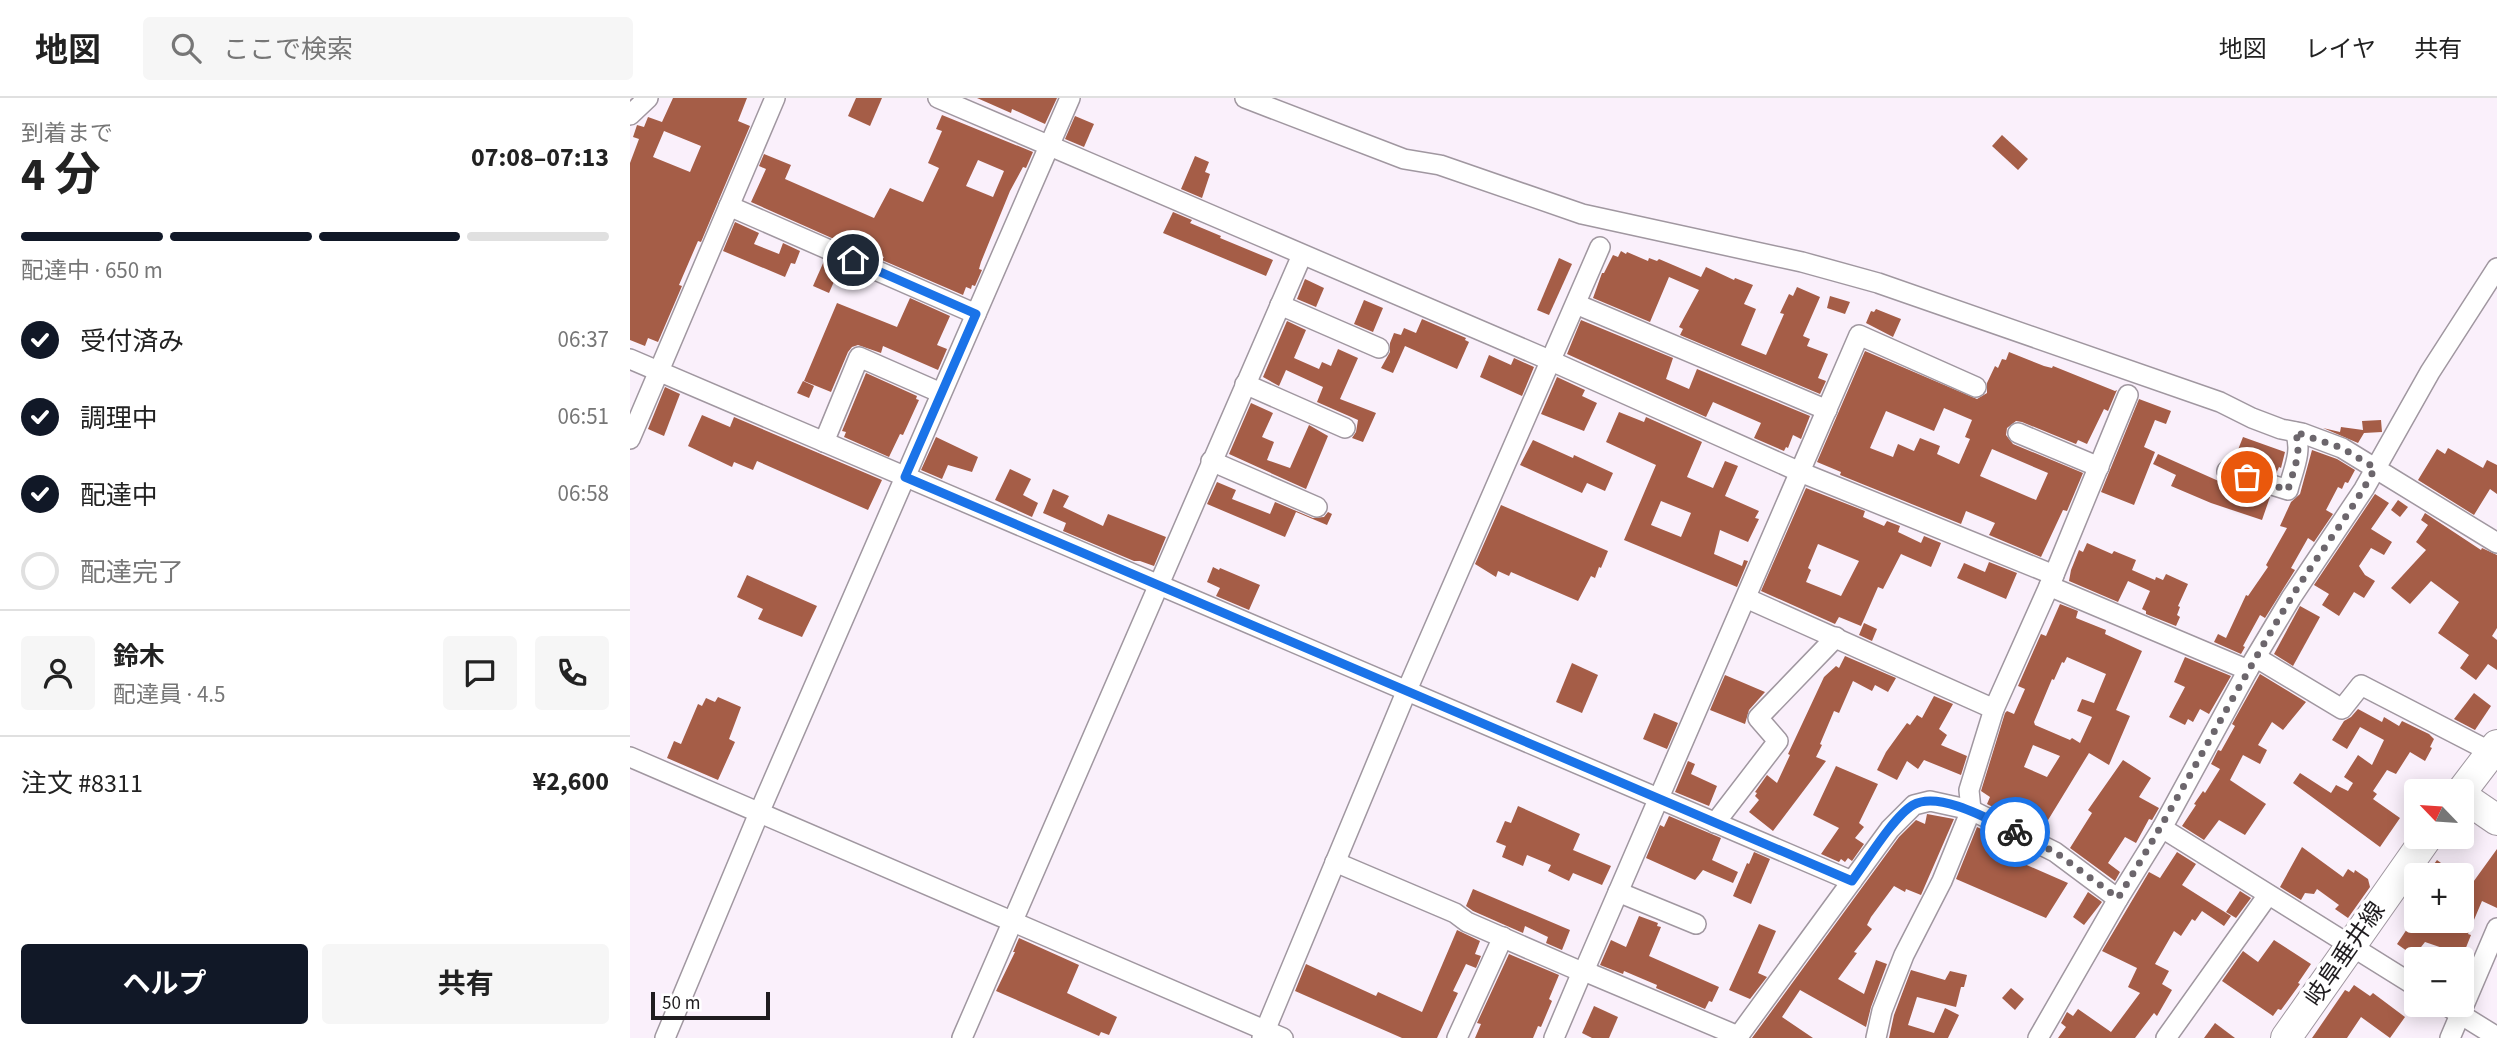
<!DOCTYPE html>
<html lang="ja">
<head>
<meta charset="utf-8">
<style>
	body { margin:0; font-family:"Source Sans 3","Noto Sans JP",sans-serif; background:#f6f6f6; color:#222; height:100vh; display:flex; flex-direction:column; font-size:26px; white-space:nowrap }
	* { box-sizing:border-box; margin:0 }
	p { font-size:23px; color:#767676 }
	.icon { flex:none; width:38px; height:38px; fill:none; stroke:currentColor; stroke-width:2; stroke-linecap:round; stroke-linejoin:round }
	.map { position:relative; flex:1; overflow:hidden }
	.panel { display:flex; flex-direction:column; background:#fff; width:630px }
	.panel>* { flex:none }
	.needle { width:46px; rotate:295deg }
	.tools { position:absolute; left:1774px; top:681px; display:grid; gap:14px }
	.tools a { display:grid; place-items:center; width:70px; height:70px; border-radius:7px; background:#fff; box-shadow:0 4px 18px #0003; font-size:35px }
	.scale { position:absolute; left:21px; bottom:18px; width:119px; box-sizing:border-box; padding-left:7px; border:4px solid #1f1c1f; border-top:0; font-size:19px; line-height:24px; white-space:nowrap; color:#1f1c1f; -webkit-text-stroke:5px #fff; paint-order:stroke }
	.pin { position:absolute; display:grid; place-items:center; width:60px; height:60px; color:#fff; margin:-30px; border:4px solid #fff; border-radius:50%; box-shadow:0 2px 7px #0007 }
	.courier { position:absolute; display:grid; place-items:center; width:70px; height:70px; margin:-35px; border:5px solid #1a73e8; border-radius:50%; background:#fff; color:#222; box-shadow:0 2px 9px #0007 }
	.summary em { font-style:normal; font-weight:700 }
	.summary div { display:flex; flex-direction:column-reverse }
	.summary { display:flex; align-items:center; justify-content:space-between; height:119px; padding:0 21px }
	h1 { font-size:46px; font-weight:700; line-height:52px }
	.bar { display:grid; grid-template-columns:repeat(4,1fr); gap:10px 7px; align-content:center; height:84px; padding:0 21px }
	.bar i { height:9px; border-radius:5px; background:#e0e0e0 }
	.bar .active { background:#111827 }
	.bar p { grid-column:span 4 }
	.line { display:flex; align-items:center; gap:18px; padding:0 21px; border-top:2px solid #e0e0e0 }
	.line div { flex:1 }
	.round { display:grid; place-items:center; flex:none; width:74px; height:74px; border-radius:7px; background:#f6f6f6 }
	ol { padding:0 21px; list-style:none }
	li { display:flex; align-items:center; gap:21px; height:77px }
	li p { margin-inline-start:auto }
	li .icon { padding:7px; border-radius:50%; background:#111827; color:#fff; stroke-width:4 }
	li:last-child { color:#767676 }
	li i { width:38px; height:38px; border:4px solid #e0e0e0; border-radius:50% }
	.primary-button { display:flex; gap:14px; margin-top:auto; padding:14px 21px }
	.primary-button a { flex:1; height:80px; border-radius:7px; background:#111827; color:#fff; font-size:28px; font-weight:700; line-height:80px; text-align:center }
	.primary-button a+a { background:#f6f6f6; color:#222 }
	header { display:flex; align-items:center; gap:42px; box-sizing:border-box; height:98px; padding:0 35px; background:#fff; border-bottom:2px solid #e0e0e0 }
	header strong { font-size:33px }
	nav { display:flex; gap:38px; margin-inline-start:auto; font-size:24px }
	.search { width:490px; height:63px; background:#f6f6f6; display:flex; align-items:center; gap:18px; box-sizing:border-box; padding:0 24px; border-radius:7px; color:#767676; font-size:26px }
	main { display:flex; flex:1; min-height:0 }
	.map>svg:first-child { display:block }
	.building { fill:#a55d47; fill-rule:evenodd }
	.lines { fill:none; stroke-linecap:round; stroke-linejoin:round }
	.street-casing { stroke:#a097a0; stroke-width:22 }
	.primary-casing { stroke:#a097a0; stroke-width:32 }
	.street { stroke:#fff; stroke-width:19 }
	.primary { stroke:#fff; stroke-width:30 }
	.done { stroke:#6c666c; stroke-width:7; stroke-dasharray:0 12.6 }
	.route { stroke:#1a73e8; stroke-width:9 }
	.labels { text-anchor:middle; dominant-baseline:central; stroke-width:7; stroke-linejoin:round; paint-order:stroke }
	.street-label { font-size:24px; fill:#1f1c1f; stroke:#fff }
</style>
</head>
<body>
<header>
<strong>地図</strong>
<div class="search"><svg class="icon" aria-label="search" viewBox="0 0 24 24"><circle cx="10" cy="10" r="6"/><path d="M15 15l6 6"/></svg>ここで検索</div>
<nav><a>地図</a><a>レイヤ</a><a>共有</a></nav>
</header>
<main>
<section class="panel">
<div class="summary"><div><h1>4 分</h1><p>到着まで</p></div><em>07:08–07:13</em></div>
<div class="bar"><i class="active"></i><i class="active"></i><i class="active"></i><i></i><p>配達中 · 650 m</p></div>
<ol>
<li><svg class="icon" aria-label="check" viewBox="0 0 24 24"><path d="M5 12l5 5 9-10"/></svg>受付済み<p>06:37</p></li>
<li><svg class="icon" aria-label="check" viewBox="0 0 24 24"><path d="M5 12l5 5 9-10"/></svg>調理中<p>06:51</p></li>
<li><svg class="icon" aria-label="check" viewBox="0 0 24 24"><path d="M5 12l5 5 9-10"/></svg>配達中<p>06:58</p></li>
<li><i></i>配達完了</li>
</ol>
<div class="line" style="height:126px"><a class="round"><svg class="icon" aria-label="person" viewBox="0 0 24 24"><circle cx="12" cy="8" r="4"/><path d="M4 21q1-7 8-7t8 7"/></svg></a><div><b>鈴木</b><p>配達員 · 4.5</p></div><a class="round"><svg class="icon" aria-label="chat" viewBox="0 0 24 24"><path d="M4 5h16v11H9l-5 4z"/></svg></a><a class="round"><svg class="icon" aria-label="phone" viewBox="0 0 24 24"><path d="M5 4h4l2 5-3 2q2 4 5 5l2-3 5 2v4C11 20 4 13 5 4z"/></svg></a></div>
<div class="line" style="height:91px"><div>注文 #8311</div><b>¥2,600</b></div>
<div class="primary-button"><a>ヘルプ</a><a>共有</a></div>
</section>
<div class="map">
<svg width="1867" height="940" viewBox="0 0 1867 940">
	<rect width="100%" height="100%" fill="#faf0fb"/>
	<!-- building -->
	<g class="building">
		<path d="M43 0H117L108 23 120 28 71 144 68 143 49 187 52 188 28 244 18 240 15 248 0 242V65L9 41 3 39 7 27 14 29 18 19 32 24ZM34 33 71 48 60 74 23 59Z"/>
		<path d="M226 0H252L240 28 218 18Z"/>
		<path d="M347 0H427L415 26 382 11 381 15Z"/>
		<path d="M312 17 403 54 396 70 393 69 380 93 351 164 349 171 352 172 345 188 342 187 341 191 336 189 333 197 252 162 254 159 223 147 222 149 121 104 136 71 129 68 134 56 161 67 155 81 244 120 260 90 293 104 309 70 298 65 312 33 306 31ZM348 62 374 73 363 99 336 88Z"/>
		<path d="M445 18 464 26 454 49 435 41Z"/>
		<path d="M1372 37 1398 61 1388 72 1362 48Z"/>
		<path d="M565 58 579 64 575 74 580 76 572 100 551 91Z"/>
		<path d="M543 114 562 122 560 125 591 138 590 140 643 162 636 178 533 135Z"/>
		<path d="M105 124 129 135 124 146 149 156 153 145 170 153 165 166 161 165 155 179 93 153Z"/>
		<path d="M991 153 996 156 997 154 1018 163 1019 160 1027 163 1029 161 1071 179 1076 169 1104 182 1105 180 1123 187 1114 206 1126 211 1111 247 1136 257 1154 216 1150 215 1159 196 1163 198 1167 189 1190 199 1173 238 1180 241 1177 248 1198 256 1188 280 1196 283 1190 296 1050 237 1053 231 1049 229 1069 192 1039 179 1020 224 963 200 972 175H974L983 157 988 159Z"/>
		<path d="M929 160 942 166 919 217 907 212Z"/>
		<path d="M194 163 210 170 199 195 183 188Z"/>
		<path d="M675 181 694 190 686 209 667 201Z"/>
		<path d="M1200 198 1220 204 1215 216 1197 210Z"/>
		<path d="M280 200 320 218 307 247 317 251 308 272 253 248 251 255 228 247 222 249 218 254 201 294 174 283 207 205 267 229Z"/>
		<path d="M734 202 753 210 743 234 724 226Z"/>
		<path d="M1246 211 1271 221 1263 239 1236 225 1241 213 1244 214Z"/>
		<path d="M792 221 836 240 835 242 839 244 827 271 775 248 763 275 751 270 760 254V245L764 235 771 237 774 230 786 235Z"/>
		<path d="M951 222 1043 260 1036 281 1059 291 1067 271 1180 318 1171 341 1163 337 1158 350 1156 349 1154 353 1124 340 1131 325 1083 304 1076 319 937 256Z"/>
		<path d="M657 223 676 232 664 260 689 271 692 264 701 268 708 251 728 260 710 301 746 315 733 344 722 340 726 334 728 322 687 304 693 289 656 272 649 288 633 279Z"/>
		<path d="M1235 253 1347 301 1357 295V285L1365 268 1368 270 1372 261 1376 262 1379 254 1414 268 1422 270 1423 268 1485 293 1487 292 1478 313 1474 311 1457 346 1448 342 1446 346 1392 324 1386 323 1377 330 1376 337 1383 346 1453 375 1437 413 1433 412 1411 459 1359 437 1365 425 1336 413 1331 426 1210 377 1211 374 1187 364ZM1314 310 1342 322 1335 339 1340 341 1329 366 1307 356 1310 348 1290 340 1284 353 1268 346 1263 359 1240 350 1256 313 1304 333ZM1362 351 1418 375 1406 402 1350 378Z"/>
		<path d="M859 257 881 267 884 260 904 269 892 298 850 279Z"/>
		<path d="M236 275 287 298 286 301 289 302 273 337 270 336 259 359 214 339 216 334 212 333Z"/>
		<path d="M927 279 955 292 952 298 967 305 954 333 911 316Z"/>
		<path d="M173 283 184 288 179 300 167 295Z"/>
		<path d="M35 289 50 296 34 338 18 331Z"/>
		<path d="M1509 301 1541 313 1536 326 1525 322 1514 349 1525 354 1504 407 1471 394Z"/>
		<path d="M621 305 643 315 632 339 644 344 637 362 660 370 679 327 698 338 676 391 599 356Z"/>
		<path d="M989 314 1014 324 1016 319 1072 344 1057 379 1083 390 1095 363 1108 368 1095 398 1129 413 1125 420 1129 421 1118 444 1090 432 1084 456 1112 468 1114 462 1118 463 1107 489 994 442 1026 367 976 344ZM1031 403 1061 415 1051 439 1021 427Z"/>
		<path d="M72 317 100 329 104 319 252 382 238 412 127 363 123 372 104 364 102 369 58 348Z"/>
		<path d="M1751 322 1752 334 1734 335 1728 345 1693 330 1710 334 1711 329 1733 332 1732 323Z"/>
		<path d="M306 339 348 359 342 374 318 367 312 381 291 372Z"/>
		<path d="M1613 339 1655 354 1651 370 1649 369 1646 376 1604 362Z"/>
		<path d="M903 342 943 360 944 357 983 375 975 393 957 385 952 395 890 367Z"/>
		<path d="M1818 350 1853 370 1857 362 1867 367V396L1860 391 1844 417 1788 382 1807 351 1815 356Z"/>
		<path d="M1682 352 1707 361 1725 372 1718 385 1715 384 1712 391 1708 389 1696 412 1703 416 1684 444 1678 440 1661 470 1665 472 1635 520 1630 517 1613 548 1615 549 1611 556 1584 544 1588 536 1596 540 1616 497 1618 498 1638 469 1636 467 1657 430 1650 428 1661 404 1670 396Z"/>
		<path d="M1528 356 1593 385 1640 399 1632 422 1581 405 1541 388 1546 377 1523 366Z"/>
		<path d="M380 371 401 381 393 397 408 405 402 419 365 402Z"/>
		<path d="M587 384 606 392 602 401 640 416 645 404 683 420 694 419 698 414 702 416 697 427 666 414 655 439 577 406Z"/>
		<path d="M1176 390 1235 413 1233 419 1254 428 1257 423 1270 428 1268 434 1291 445 1294 438 1311 445 1301 469 1271 456 1253 491 1248 489 1231 528 1209 519 1205 526 1131 493ZM1188 446 1229 463 1211 498 1176 484 1181 472 1178 470Z"/>
		<path d="M423 391 439 398 433 409 473 428 478 416 536 439 524 468 510 463H504L433 433 436 425 413 415Z"/>
		<path d="M1745 396 1759 405 1741 431 1762 444 1754 457 1741 450 1729 468 1735 477 1745 483 1734 500 1724 494 1709 518 1692 507 1699 496 1684 487Z"/>
		<path d="M1768 402 1778 409 1770 419 1761 412Z"/>
		<path d="M871 407 978 453 971 470 969 469 965 480 961 478 948 503 881 474 879 478 868 473 866 479 845 466Z"/>
		<path d="M1795 415 1851 452 1852 450 1867 457V530L1862 538 1867 542V572L1858 566 1846 582 1830 570 1839 557 1808 535 1829 504 1801 483 1780 506 1761 490 1796 452 1786 444 1798 427 1791 422Z"/>
		<path d="M1457 445 1482 456 1484 453 1506 462 1502 472 1525 482 1526 479 1533 482 1536 476 1558 486 1548 508 1550 509 1547 517 1550 519 1546 528 1516 516V513L1512 511 1520 493 1498 483 1488 504 1439 483 1441 472 1449 452 1453 454Z"/>
		<path d="M1359 464 1387 475 1376 501 1327 480 1334 465 1355 474Z"/>
		<path d="M583 469 589 472 590 470 630 487 619 512 586 498 590 490 577 484Z"/>
		<path d="M117 477 187 508 172 539 128 521 133 511 107 499Z"/>
		<path d="M1430 506 1448 513 1446 520 1476 532 1475 536 1512 553 1486 612 1500 618 1479 667 1459 655 1415 727 1381 706 1376 716 1357 706 1360 699 1351 693 1375 615 1377 613 1384 616 1395 591 1388 588 1411 536 1416 538ZM1437 559 1476 576 1464 605 1452 601 1447 613 1462 619 1450 645 1442 640 1440 642 1405 627 1404 624 1422 581 1424 582 1432 564 1434 565ZM1403 647 1430 658 1417 679 1394 669Z"/>
		<path d="M1670 508 1690 519 1663 568 1644 556Z"/>
		<path d="M1234 525 1247 531 1242 543 1229 537Z"/>
		<path d="M1215 558 1266 580 1258 594 1245 587 1242 593 1223 583 1209 615 1204 613 1190 646 1192 647 1186 659 1196 663 1143 733 1119 714 1129 702 1125 698 1127 695 1125 694 1137 677 1147 685 1160 657 1158 656 1194 579 1206 568 1209 570Z"/>
		<path d="M1555 559 1601 578 1579 616 1570 611 1563 624 1558 621 1555 627 1539 619 1555 589 1544 584Z"/>
		<path d="M942 565 968 577 952 615 926 604Z"/>
		<path d="M1630 576 1676 604 1653 632 1642 624 1628 647 1637 652 1630 666 1613 657 1600 682 1636 706 1615 737 1589 722 1574 742 1552 728 1566 707 1564 706 1573 693 1575 695 1590 671 1581 666 1588 652 1591 653 1605 628 1602 626Z"/>
		<path d="M1095 577 1135 594 1119 612 1115 626 1080 612Z"/>
		<path d="M1844 595 1861 608 1845 632 1824 621Z"/>
		<path d="M1304 598 1323 606 1309 631 1317 637 1311 647 1337 658 1331 677 1294 662 1288 671 1277 663 1267 682 1247 672 1256 654 1277 625 1280 627 1287 617 1292 620Z"/>
		<path d="M88 599 111 609 99 641 105 644 88 682 37 660 44 643 51 646 68 606 72 608 76 600 85 604Z"/>
		<path d="M1728 611 1752 624 1754 619 1769 628 1772 623 1799 636 1804 641 1800 649 1802 650 1795 663 1780 654 1766 676 1757 672 1743 693 1747 696 1743 701 1770 720 1750 749 1663 685 1670 675 1701 695 1706 687 1718 693 1723 685 1714 679 1728 657 1742 667 1754 642 1730 629 1717 651 1702 642 1714 623 1721 619Z"/>
		<path d="M1024 615 1048 625 1037 651 1013 641Z"/>
		<path d="M1493 662 1521 680 1509 699 1529 710 1522 722 1519 721 1506 745 1495 739 1478 765 1490 774 1485 783 1440 750 1462 715 1458 712Z"/>
		<path d="M1058 663 1065 666 1061 676 1087 688 1079 708 1045 694Z"/>
		<path d="M1206 668 1248 686 1229 725 1234 729 1225 740 1234 746 1222 763 1218 760 1215 764 1211 761 1209 764 1191 756 1209 730 1183 717Z"/>
		<path d="M888 708 950 736 943 752 981 768 972 787 943 775 939 783 918 773 921 767 897 757 893 768 872 759 876 748 866 744 875 723 881 725Z"/>
		<path d="M1297 716 1324 721 1291 797 1276 791 1275 794 1264 788 1241 819 1237 827 1242 831 1224 854 1227 855 1208 881 1234 896 1246 862 1257 866 1241 909 1236 929 1170 892 1152 919 1183 940H1122L1269 739 1286 722 1295 726Z"/>
		<path d="M1039 718 1091 740 1082 762 1108 774 1103 785 1073 772 1065 782 1016 760 1030 727 1034 729Z"/>
		<path d="M1347 729 1364 737 1361 744 1391 760 1390 764 1438 785 1416 820 1326 781Z"/>
		<path d="M1672 749 1713 779 1718 771 1724 775 1725 772 1738 781 1740 789 1718 820 1705 811 1709 807 1687 791 1684 796 1675 795 1671 802 1650 789Z"/>
		<path d="M1867 751V810L1852 803 1838 836 1841 837 1833 857 1795 844 1784 858 1767 846 1783 822H1832V780L1841 787Z"/>
		<path d="M1124 754 1140 761 1121 806 1103 798 1117 765 1119 766Z"/>
		<path d="M1547 754 1566 766 1552 787 1601 818 1594 828 1572 813 1565 823 1562 821 1551 838 1544 833 1525 866 1539 873 1532 886 1542 892 1527 918 1524 915 1505 940H1428L1436 929 1431 925 1437 914 1443 918 1448 911 1481 934 1510 895 1498 889 1507 870 1472 853 1519 774 1530 780Z"/>
		<path d="M1807 762 1827 777H1796Z"/>
		<path d="M843 791 940 832 932 852 916 845 918 839 895 828 893 835 843 813 836 808Z"/>
		<path d="M1610 793 1621 800 1606 820 1596 814Z"/>
		<path d="M1458 794 1472 804 1454 827 1443 819Z"/>
		<path d="M1009 818 1028 825 1027 828 1031 829 1019 858 1089 889 1082 904 1079 903 1075 911 1026 890 1027 887 994 873 993 876 970 867 981 842 996 849Z"/>
		<path d="M1129 826 1146 833 1128 875 1137 879 1120 901 1099 892Z"/>
		<path d="M827 832 850 843 845 856 851 858 846 870 836 866 823 893 828 895 807 940H772L665 893 676 866 746 898 748 894 792 914Z"/>
		<path d="M389 840 449 867 437 895 487 919 479 937 471 934 469 938 366 893 385 854H383Z"/>
		<path d="M1644 842 1681 866 1668 885 1670 886 1651 912 1648 911 1643 918 1592 883 1613 853 1628 864Z"/>
		<path d="M879 856 929 877 919 901 922 903 911 929 908 928 903 940H845L851 926 847 925Z"/>
		<path d="M1281 872 1315 882 1320 873 1337 877 1334 889H1331L1326 909 1287 899 1278 927 1304 935 1315 910 1329 917 1318 940H1259L1264 917Z"/>
		<path d="M1724 887 1740 898 1743 895 1775 919 1760 940 1731 919 1717 940H1682L1715 892 1719 894Z"/>
		<path d="M1381 890 1394 901 1385 912 1372 900Z"/>
		<path d="M964 908 988 919 979 940H962L952 935Z"/>
		<path d="M1585 925 1605 940H1574Z"/>
	</g>
	<g class="lines">
		<defs>
			<g id="street">
				<path d="M308 0 910 258 1170 374 1424 477"/>
				<path d="M615 0 774 61 810 67 952 116 1172 164 1248 185 1590 304 1622 320 1651 331 1672 335 1712 350 1867 445"/>
				<path d="M0 17 18 0"/>
				<path d="M99 108 346 216"/>
				<path d="M946 206 1197 312"/>
				<path d="M650 207 749 250"/>
				<path d="M0 261 1222 783"/>
				<path d="M615 286 715 330"/>
				<path d="M1388 335 1469 369"/>
				<path d="M0 341 145 0"/>
				<path d="M194 344 229 259 311 295"/>
				<path d="M581 363 687 409"/>
				<path d="M1597 373 1658 392C1663 372 1673 353 1665 334"/>
				<path d="M1419 488 1618 572"/>
				<path d="M1116 500 1364 611"/>
				<path d="M1627 560 1712 611 1731 587 1861 654"/>
				<path d="M0 659 653 940"/>
				<path d="M1085 725 1148 643 1128 620 1206 539"/>
				<path d="M1532 730 1787 889"/>
				<path d="M705 764 825 815 837 824 952 874 954 873 1108 938"/>
				<path d="M988 794 1066 826"/>
				<path d="M954 873 1229 237 1346 289"/>
				<path d="M1814 906 1867 939"/>
				<path d="M35 940 129 715 440 0"/>
				<path d="M332 940 672 157"/>
				<path d="M632 940 777 592 970 149"/>
				<path d="M827 940 873 839"/>
				<path d="M924 940 952 874"/>
				<path d="M1107 940 1260 731 1284 707 1300 703 1341 712 1425 754 1488 801"/>
				<path d="M1246 940 1252 913 1274 857 1312 783 1341 712 1339 692 1364 611 1424 477 1498 297"/>
				<path d="M1408 940 1488 801 1532 730 1618 572 1661 500 1734 391 1800 274 1867 170"/>
				<path d="M1536 940 1638 797"/>
				<path d="M1820 940 1867 830"/>
			</g>
			<g id="primary">
				<path d="M1832 693 1867 647"/>
				<path d="M1832 698 1867 722"/>
				<path d="M1656 940 1798 738"/>
			</g>
		</defs>
		<!-- street casing -->
		<use href="#street" class="street-casing"/>
		<!-- primary casing -->
		<use href="#primary" class="primary-casing"/>
		<!-- street -->
		<use href="#street" class="street"/>
		<!-- primary -->
		<use href="#primary" class="primary"/>
	</g>
	<g class="lines">
		<!-- done -->
		<path class="done" d="M1385 734 1425 754 1488 800C1549 702 1601 599 1661 500 1688 456 1721 416 1745 370L1712 350 1665 334C1673 353 1663 373 1658 392L1617 379"/>
		<!-- route -->
		<path class="route" d="M223 162 346 216 275 379 1222 783C1236 764 1264 718 1283 707 1309 692 1362 723 1385 734"/>
	</g>
	<g class="labels">
		<!-- street labels -->
		<g class="street-label">
			<text transform="translate(1715 856) rotate(-55)">岐阜垂井線</text>
		</g>
	</g>
</svg>
<div class="tools">
<a><svg class="needle" viewBox="-14 -14 28 28"><path d="M0-13l5 13h-10z" fill="#e53935"/><path d="M0 13l5-13h-10z" fill="#767676"/></svg></a>
<a>+</a>
<a>−</a>
</div>
<div class="scale">50 m</div>
<div class="pin" style="left:1617px;top:379px;background:#ea580c"><svg class="icon" aria-label="bag" viewBox="0 0 24 24"><path d="M5 8h14l-1 12H6zM9 8a3 3 0 0 1 6 0"/></svg></div>
<div class="pin" style="left:223px;top:162px;background:#1f2937"><svg class="icon" aria-label="home" viewBox="0 0 24 24"><path d="M3 11l9-7 9 7M6 9v11h12V9"/></svg></div>
<div class="courier" style="left:1385px;top:734px"><svg class="icon" aria-label="bike" viewBox="0 0 24 24"><circle cx="6" cy="16" r="4"/><circle cx="18" cy="16" r="4"/><path d="M6 16l4-8h5l3 8M10 8l3 8H6M13 5h3"/></svg></div>
</div>
</main>
</body>
</html>
